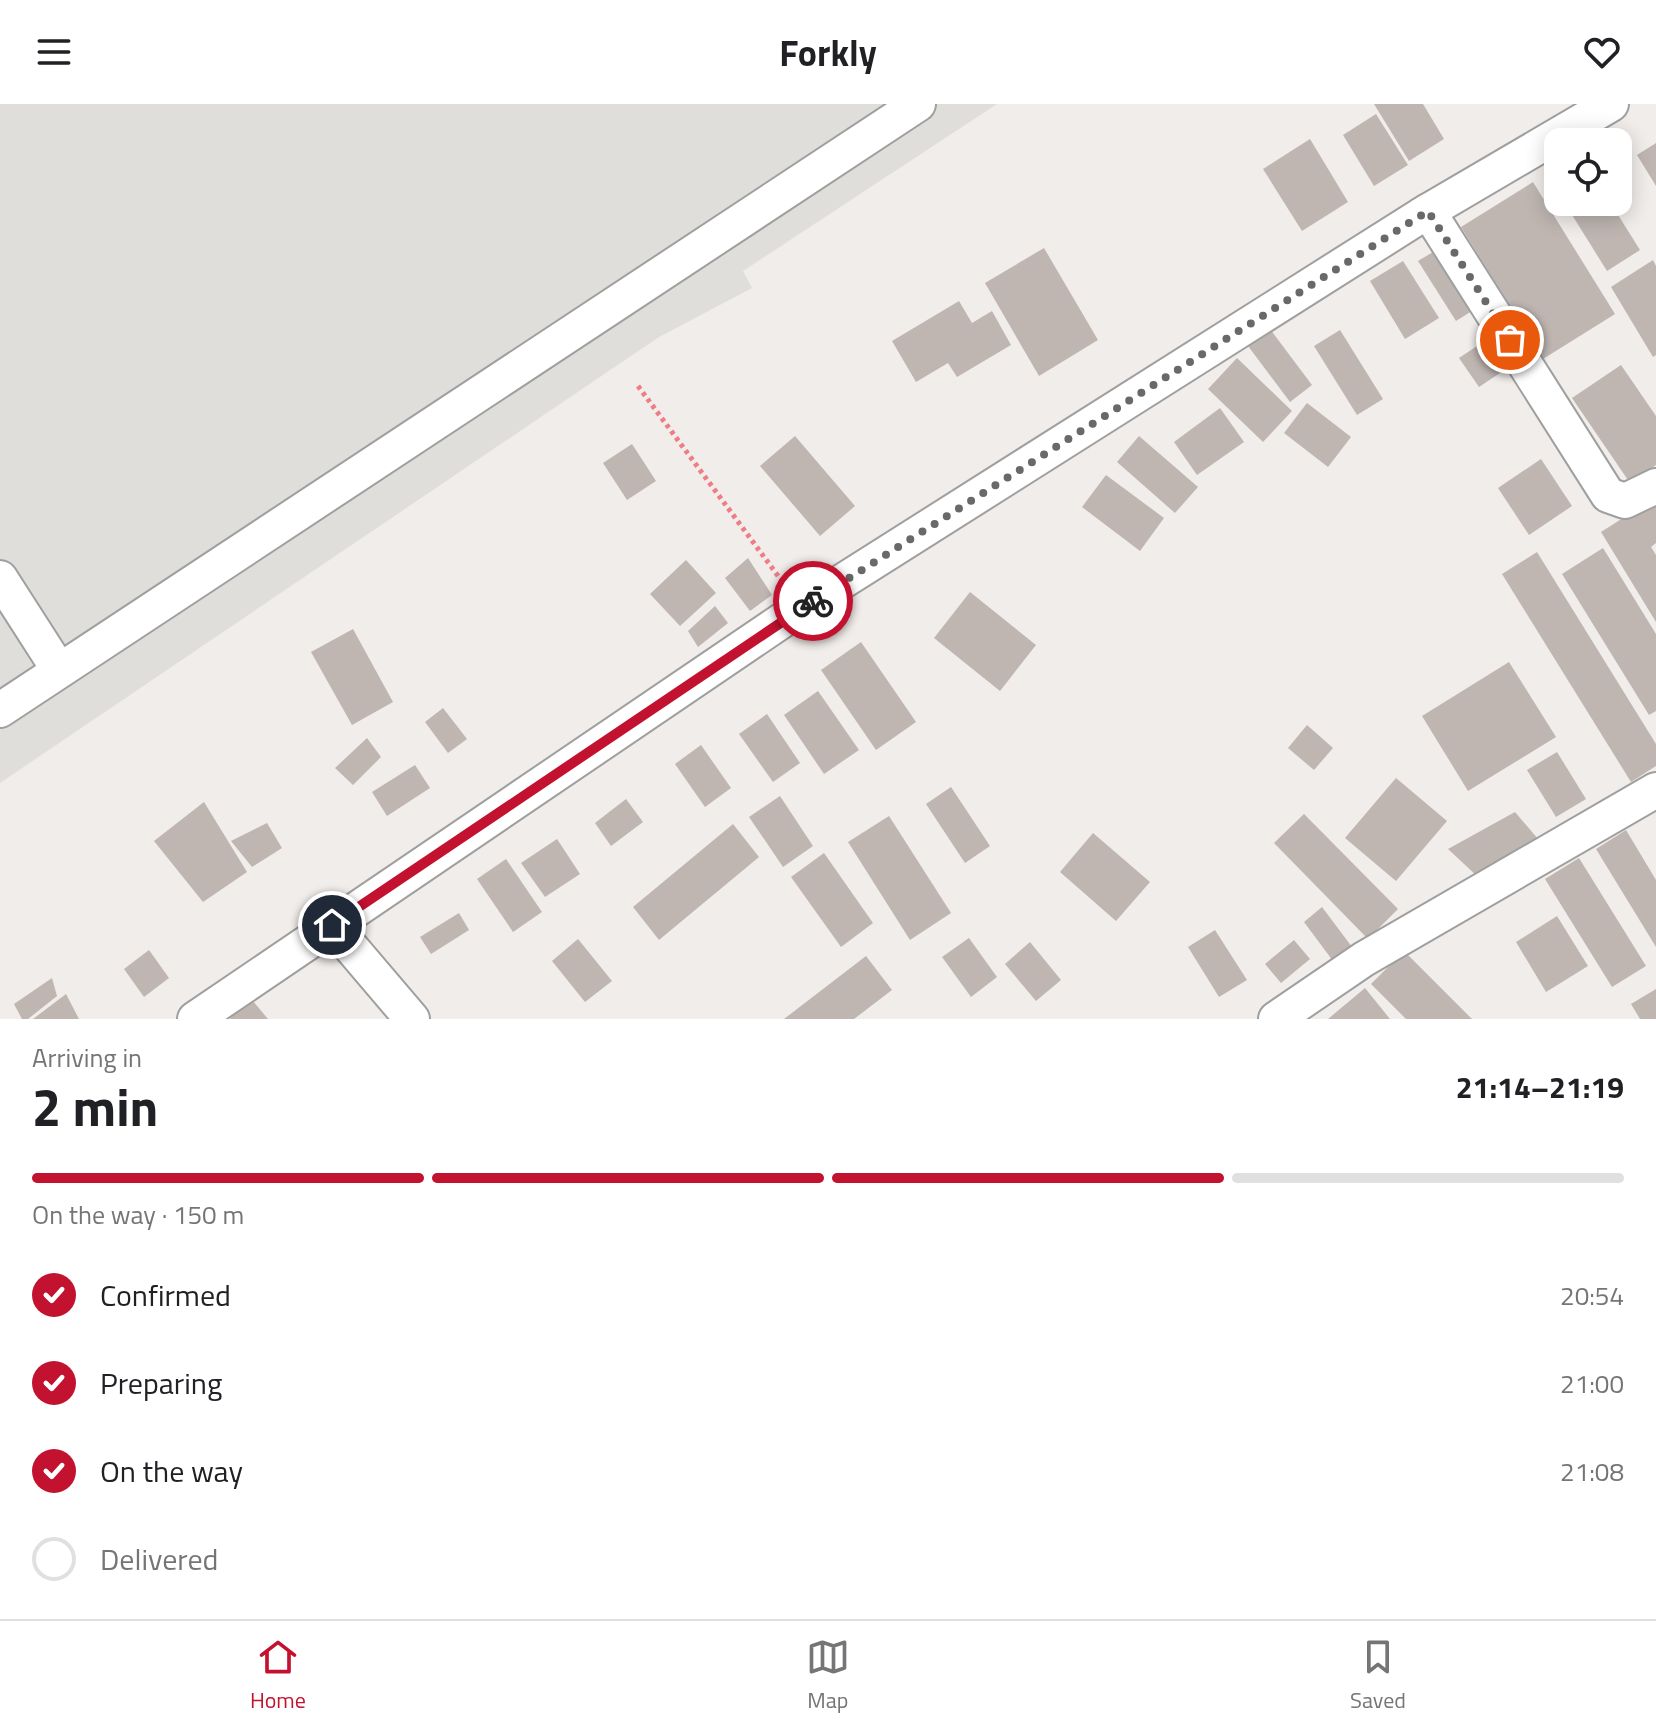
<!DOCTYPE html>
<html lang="en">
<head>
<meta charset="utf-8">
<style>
	body { margin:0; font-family:"Titillium Web",sans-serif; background:#f6f6f6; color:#202124; height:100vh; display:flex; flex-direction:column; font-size:30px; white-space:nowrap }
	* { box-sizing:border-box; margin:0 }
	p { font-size:26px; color:#757577 }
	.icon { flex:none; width:44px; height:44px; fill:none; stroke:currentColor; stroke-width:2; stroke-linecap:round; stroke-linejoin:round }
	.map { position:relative; height:915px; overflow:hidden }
	.side { display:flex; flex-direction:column; background:#fff; flex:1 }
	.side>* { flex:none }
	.tools { position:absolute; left:1544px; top:24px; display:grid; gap:16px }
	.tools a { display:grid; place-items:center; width:88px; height:88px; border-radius:16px; background:#fff; box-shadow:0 4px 20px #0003; font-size:40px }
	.pin { position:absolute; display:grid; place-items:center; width:68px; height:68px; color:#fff; margin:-34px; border:4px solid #fff; border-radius:50%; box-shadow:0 2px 8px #0007 }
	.courier { position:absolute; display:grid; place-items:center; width:80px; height:80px; margin:-40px; border:6px solid #c31130; border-radius:50%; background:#fff; color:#222; box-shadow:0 2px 10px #0007 }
	.overview em { font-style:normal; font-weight:700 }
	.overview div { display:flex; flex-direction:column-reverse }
	.overview { display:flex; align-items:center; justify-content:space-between; height:136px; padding:0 32px }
	h1 { font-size:52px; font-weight:700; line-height:60px }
	.bar { display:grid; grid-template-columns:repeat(4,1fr); gap:12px 8px; align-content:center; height:96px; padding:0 32px }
	.bar i { height:10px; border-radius:6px; background:#e0e0e0 }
	.bar .current { background:#c31130 }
	.bar p { grid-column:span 4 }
	ol { padding:0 32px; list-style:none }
	li { display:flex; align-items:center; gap:24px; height:88px }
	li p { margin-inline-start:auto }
	li .icon { padding:8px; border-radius:50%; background:#c31130; color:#fff; stroke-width:4 }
	li:last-child { color:#757577 }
	li i { width:44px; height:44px; border:4px solid #e0e0e0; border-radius:50% }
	header { display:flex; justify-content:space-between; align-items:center; height:104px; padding:0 32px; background:#fff; font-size:36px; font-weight:700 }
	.dock { display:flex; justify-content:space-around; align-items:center; height:112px; border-top:2px solid #e0e0e0; background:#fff; font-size:22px; color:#757577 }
	.dock a { display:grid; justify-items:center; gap:4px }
	.dock .current { color:#c31130 }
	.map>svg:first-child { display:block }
	.airport { fill:#e0deda }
	.building { fill:#bfb6b2 }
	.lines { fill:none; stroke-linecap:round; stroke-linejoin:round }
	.minor-casing { stroke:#9f9f9f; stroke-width:38 }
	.path { stroke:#ef7d85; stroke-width:5; stroke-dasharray:4 4; stroke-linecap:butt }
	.minor { stroke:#fff; stroke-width:34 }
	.done { stroke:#6a6968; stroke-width:8; stroke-dasharray:0 14.4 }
	.route { stroke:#c31130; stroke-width:10 }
</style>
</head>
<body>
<header><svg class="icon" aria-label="menu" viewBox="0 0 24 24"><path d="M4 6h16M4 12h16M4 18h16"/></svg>Forkly<svg class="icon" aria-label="heart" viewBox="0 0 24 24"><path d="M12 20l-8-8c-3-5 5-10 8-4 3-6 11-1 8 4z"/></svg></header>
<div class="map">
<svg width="1656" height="915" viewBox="0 0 1656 915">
	<rect width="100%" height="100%" fill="#f1edea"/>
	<!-- airport -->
	<path class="airport" d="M0 0H997L743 167 752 184 659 233 0 679Z"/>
	<!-- building -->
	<g class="building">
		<path d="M1374 0H1423L1444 35 1409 57Z"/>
		<path d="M1376 10 1408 61 1374 82 1343 31Z"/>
		<path d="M1310 35 1348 98 1302 127 1263 65Z"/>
		<path d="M1656 39V82L1637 51Z"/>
		<path d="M1533 78 1615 210 1543 255 1461 123Z"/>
		<path d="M1564 98H1610L1640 146 1607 167Z"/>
		<path d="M1044 144 1098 236 1039 272 985 179Z"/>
		<path d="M1438 145 1475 205 1456 217 1418 157Z"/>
		<path d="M1653 156 1656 162V251L1653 253 1611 183Z"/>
		<path d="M1403 157 1439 214 1405 235 1370 177Z"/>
		<path d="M959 197 972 219 992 207 1011 241 957 273 948 259 916 278 892 237Z"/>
		<path d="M1270 225 1312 281 1290 298 1248 242Z"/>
		<path d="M1340 226 1383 295 1357 311 1314 242Z"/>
		<path d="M1480 240 1500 269 1479 283 1459 254Z"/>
		<path d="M1237 254 1292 307 1263 338 1208 285Z"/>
		<path d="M1621 261 1656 312V361L1630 379 1572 294Z"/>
		<path d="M1307 299 1351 333 1328 363 1284 329Z"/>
		<path d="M1220 304 1244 338 1197 371 1174 338Z"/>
		<path d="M795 332 855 402 820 432 760 362Z"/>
		<path d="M1139 332 1198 383 1175 409 1117 358Z"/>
		<path d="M632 340 656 377 627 396 603 359Z"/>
		<path d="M1541 355 1572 402 1529 431 1498 384Z"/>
		<path d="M1106 371 1164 414 1140 447 1082 403Z"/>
		<path d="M1656 393V439L1651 443 1656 451V518L1601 428Z"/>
		<path d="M1603 444 1656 530V607L1649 611 1562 470Z"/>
		<path d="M1537 448 1656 640V662L1631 678 1502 470Z"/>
		<path d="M748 454 772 491 750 507 725 474Z"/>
		<path d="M686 456 716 489 680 522 650 490Z"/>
		<path d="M970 488 1036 541 1000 587 934 534Z"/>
		<path d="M715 502 728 519 698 543 688 527Z"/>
		<path d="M353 525 393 598 352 621 311 548Z"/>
		<path d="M861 538 916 618 876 646 821 566Z"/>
		<path d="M1509 558 1556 633 1468 687 1422 612Z"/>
		<path d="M818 587 859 646 824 670 784 611Z"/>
		<path d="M443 604 467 635 448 649 425 618Z"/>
		<path d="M767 610 800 659 773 678 739 630Z"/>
		<path d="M1307 621 1333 644 1314 666 1288 644Z"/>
		<path d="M367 634 381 653 353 681 335 664Z"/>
		<path d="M701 641 731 684 705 703 675 660Z"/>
		<path d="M1557 648 1586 695 1556 713 1527 666Z"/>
		<path d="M415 661 430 684 387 712 372 688Z"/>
		<path d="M1396 674 1447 717 1396 777 1345 734Z"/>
		<path d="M951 683 990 742 965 759 926 700Z"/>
		<path d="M780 692 813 742 783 763 749 713Z"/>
		<path d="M626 695 643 718 611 742 595 719Z"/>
		<path d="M204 698 247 768 203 798 154 737Z"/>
		<path d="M1515 708 1538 735 1478 773 1448 745Z"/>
		<path d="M1304 710 1398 805 1368 835 1274 739Z"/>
		<path d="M889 712 951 809 910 836 848 738Z"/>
		<path d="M267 719 282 744 252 763 231 737Z"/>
		<path d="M733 720 759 753 659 836 633 803Z"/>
		<path d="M1626 726 1656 776V843L1596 745Z"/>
		<path d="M1093 729 1150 778 1116 817 1060 768Z"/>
		<path d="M557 735 580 770 545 793 521 759Z"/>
		<path d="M824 749 873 819 841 843 791 773Z"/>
		<path d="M1579 754 1646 862 1612 883 1545 775Z"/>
		<path d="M506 755 542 808 513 828 477 775Z"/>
		<path d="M1322 803 1352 843 1333 857 1304 818Z"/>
		<path d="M459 809 469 826 431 850 420 833Z"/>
		<path d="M1557 812 1588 862 1546 888 1516 838Z"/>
		<path d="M1215 826 1247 876 1219 893 1188 843Z"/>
		<path d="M969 834 997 873 971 893 942 853Z"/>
		<path d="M578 835 612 877 585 898 552 857Z"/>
		<path d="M1294 836 1310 855 1281 879 1265 860Z"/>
		<path d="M1030 838 1061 876 1036 897 1005 860Z"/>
		<path d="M149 846 169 874 144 893 124 865Z"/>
		<path d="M1404 847 1472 915H1406L1371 880Z"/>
		<path d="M866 852 892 886 854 915H784Z"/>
		<path d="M52 874 57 892 28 915H22L14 900Z"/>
		<path d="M1365 884 1390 915H1328Z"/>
		<path d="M1656 885V915H1640L1631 900Z"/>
		<path d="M66 890 79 915H33Z"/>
		<path d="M248 891 268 915H231L224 907Z"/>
	</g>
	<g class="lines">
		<defs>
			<g id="minor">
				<path d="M1428 107 1608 391 1625 397 1656 382"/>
				<path d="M0 474 59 566"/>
				<path d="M0 606 918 0"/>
				<path d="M332 821 412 915"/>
				<path d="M195 915 802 503 1420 112 1611 0"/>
				<path d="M1276 915 1364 855 1656 686"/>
			</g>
		</defs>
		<!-- minor casing -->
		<use href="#minor" class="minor-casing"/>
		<!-- path -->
		<path class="path" d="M638 282 784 480"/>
		<!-- minor -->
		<use href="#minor" class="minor"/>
	</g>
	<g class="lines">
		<!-- done -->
		<path class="done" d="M813 497 1428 107 1510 236"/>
		<!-- route -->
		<path class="route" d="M332 821 813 497"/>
	</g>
</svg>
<div class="tools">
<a><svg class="icon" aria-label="locate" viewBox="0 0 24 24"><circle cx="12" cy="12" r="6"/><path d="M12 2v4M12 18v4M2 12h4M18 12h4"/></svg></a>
</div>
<div class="pin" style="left:1510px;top:236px;background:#ea580c"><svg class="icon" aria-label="bag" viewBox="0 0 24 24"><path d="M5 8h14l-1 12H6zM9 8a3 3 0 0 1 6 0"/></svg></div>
<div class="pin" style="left:332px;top:821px;background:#1f2937"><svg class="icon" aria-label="home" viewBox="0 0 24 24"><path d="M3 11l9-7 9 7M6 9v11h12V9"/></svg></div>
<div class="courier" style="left:813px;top:497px"><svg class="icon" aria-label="bike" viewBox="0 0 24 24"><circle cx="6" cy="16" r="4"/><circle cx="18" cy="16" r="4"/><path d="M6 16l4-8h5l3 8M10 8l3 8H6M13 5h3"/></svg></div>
</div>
<section class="side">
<div class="overview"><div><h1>2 min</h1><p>Arriving in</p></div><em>21:14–21:19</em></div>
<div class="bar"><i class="current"></i><i class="current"></i><i class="current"></i><i></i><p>On the way · 150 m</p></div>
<ol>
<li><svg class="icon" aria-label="check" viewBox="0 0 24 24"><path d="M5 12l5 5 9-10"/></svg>Confirmed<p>20:54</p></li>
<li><svg class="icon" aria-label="check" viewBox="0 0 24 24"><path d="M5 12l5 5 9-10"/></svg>Preparing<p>21:00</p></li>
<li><svg class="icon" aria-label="check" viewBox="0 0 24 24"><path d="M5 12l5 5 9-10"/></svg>On the way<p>21:08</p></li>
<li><i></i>Delivered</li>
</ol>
</section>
<nav class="dock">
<a class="current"><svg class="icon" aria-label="home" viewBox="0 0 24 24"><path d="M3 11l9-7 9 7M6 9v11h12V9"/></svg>Home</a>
<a><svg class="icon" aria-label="map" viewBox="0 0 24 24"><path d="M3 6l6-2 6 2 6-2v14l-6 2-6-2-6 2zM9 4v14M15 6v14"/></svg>Map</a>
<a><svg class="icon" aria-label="saved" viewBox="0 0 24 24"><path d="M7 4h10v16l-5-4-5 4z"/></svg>Saved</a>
</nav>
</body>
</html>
